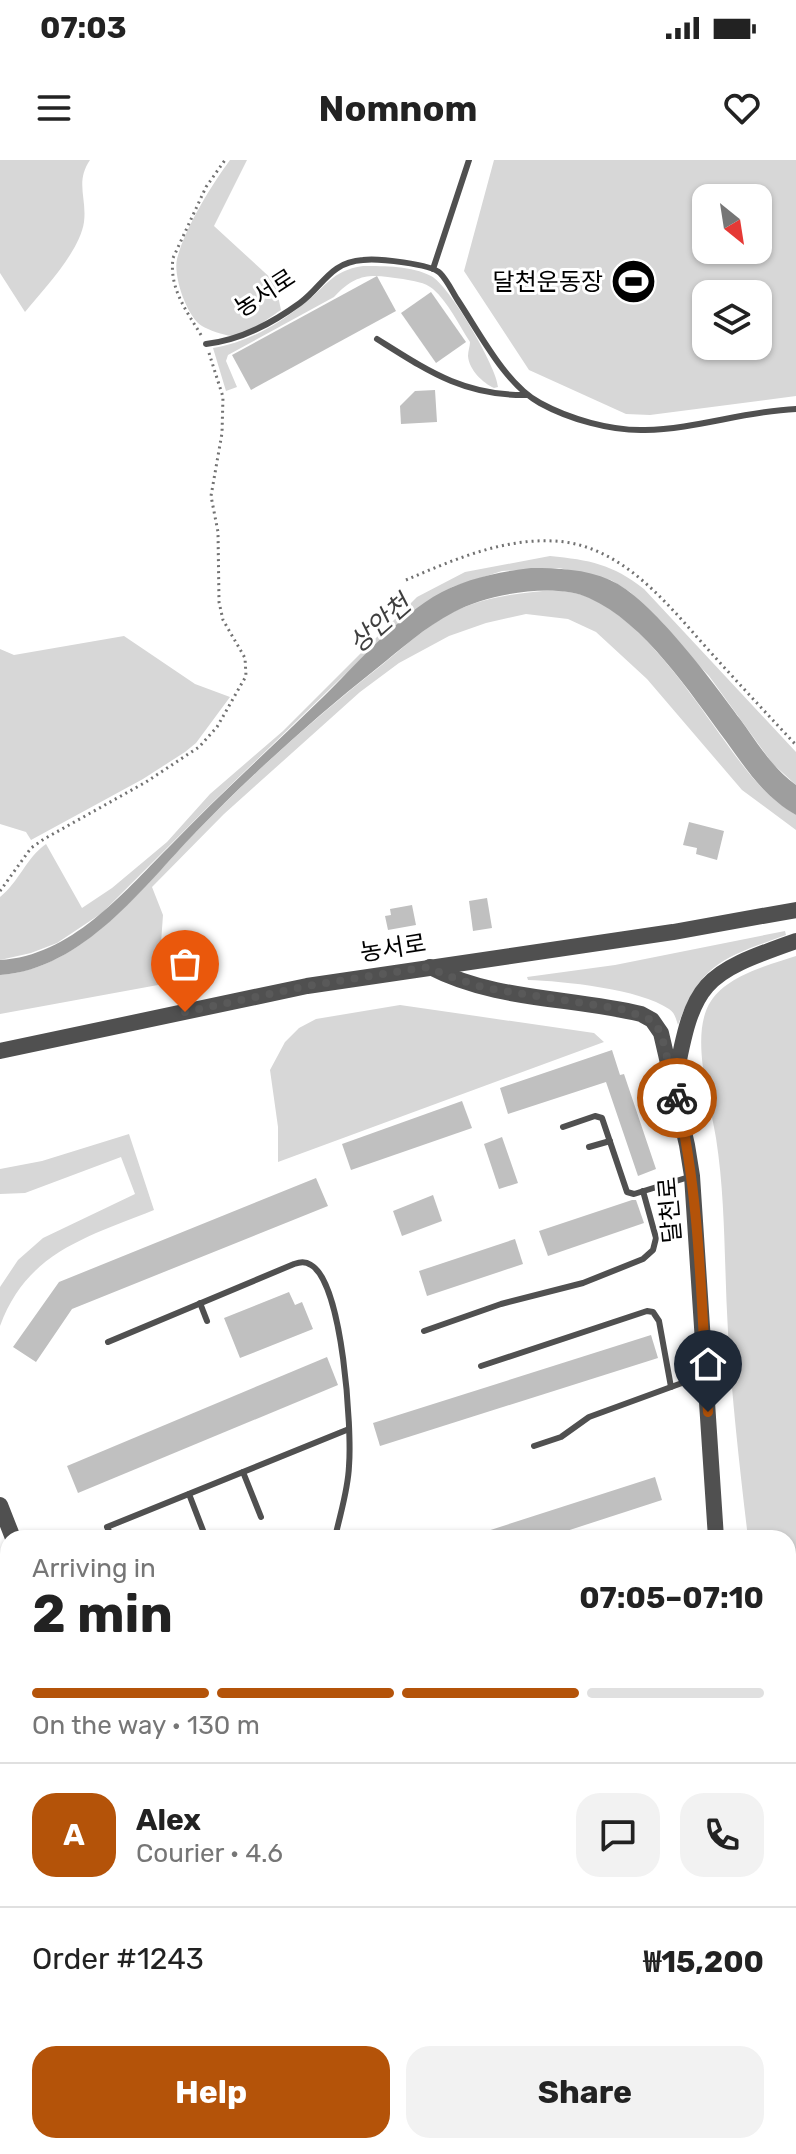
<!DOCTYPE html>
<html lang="en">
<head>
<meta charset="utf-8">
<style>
	body { margin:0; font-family:Rubik,"Noto Sans KR",sans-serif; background:#f2f2f2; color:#222; height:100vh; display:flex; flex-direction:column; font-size:30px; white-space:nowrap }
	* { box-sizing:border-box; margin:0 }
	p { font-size:26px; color:#767676 }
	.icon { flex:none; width:44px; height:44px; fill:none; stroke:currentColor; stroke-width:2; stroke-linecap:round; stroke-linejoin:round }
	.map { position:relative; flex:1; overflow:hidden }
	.details { position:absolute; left:0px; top:1370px; width:796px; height:624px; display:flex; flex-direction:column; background:#fff; border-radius:24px 24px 0 0; box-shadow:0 2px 6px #0004 }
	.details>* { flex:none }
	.needle { width:52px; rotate:150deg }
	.fabs { position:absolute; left:692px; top:24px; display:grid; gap:16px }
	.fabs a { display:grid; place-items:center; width:80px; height:80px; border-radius:16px; background:#fff; box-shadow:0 2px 6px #0004; font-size:40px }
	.pin { position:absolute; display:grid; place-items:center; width:68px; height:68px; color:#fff; margin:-82px -34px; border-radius:50% 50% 50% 0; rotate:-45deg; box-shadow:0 0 8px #0007 }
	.pin .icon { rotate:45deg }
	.courier { position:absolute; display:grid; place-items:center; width:80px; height:80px; margin:-40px; border:6px solid #b45309; border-radius:50%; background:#fff; color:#222; box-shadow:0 2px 10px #0007 }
	.head em { font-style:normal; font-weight:700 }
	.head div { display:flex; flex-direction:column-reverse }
	.head { display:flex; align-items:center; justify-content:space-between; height:136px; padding:0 32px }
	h1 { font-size:52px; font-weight:700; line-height:60px }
	.bar { display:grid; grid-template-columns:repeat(4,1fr); gap:12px 8px; align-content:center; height:96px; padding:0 32px }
	.bar i { height:10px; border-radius:6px; background:#e0e0e0 }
	.bar .current { background:#b45309 }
	.bar p { grid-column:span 4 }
	.line { display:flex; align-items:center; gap:20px; padding:0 32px; border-top:2px solid #e0e0e0 }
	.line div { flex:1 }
	.round { display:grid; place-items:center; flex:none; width:84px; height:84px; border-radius:24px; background:#f2f2f2 }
	.button { display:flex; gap:16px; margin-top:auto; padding:16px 32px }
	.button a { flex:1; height:92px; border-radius:24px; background:#b45309; color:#fff; font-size:32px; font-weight:700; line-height:92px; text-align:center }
	.button a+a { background:#f2f2f2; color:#222 }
	.status { display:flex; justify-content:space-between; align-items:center; height:56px; padding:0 40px; background:#fff; direction:ltr }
	.status svg { height:22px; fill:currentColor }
	header { display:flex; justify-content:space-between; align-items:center; height:104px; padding:0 32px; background:#fff; font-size:36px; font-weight:700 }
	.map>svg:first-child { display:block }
	.green { fill:#d7d7d7; fill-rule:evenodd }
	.water { fill:#9e9e9e }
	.building { fill:#c0c0c0 }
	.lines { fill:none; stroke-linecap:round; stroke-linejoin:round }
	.path { stroke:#727272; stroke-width:3; stroke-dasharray:2 4; stroke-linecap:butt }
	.service { stroke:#505050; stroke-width:6 }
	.tertiary { stroke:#505050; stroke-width:16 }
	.done { stroke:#595959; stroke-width:8; stroke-dasharray:0 14.4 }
	.route { stroke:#b45309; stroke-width:10 }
	.labels { text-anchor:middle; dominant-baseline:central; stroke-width:6; stroke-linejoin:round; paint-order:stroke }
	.poi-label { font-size:24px; fill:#000; stroke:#fff; text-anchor:end }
	.street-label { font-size:24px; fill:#000; stroke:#fff }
	.water-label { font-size:26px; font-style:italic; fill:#3f3f3f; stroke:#fff }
</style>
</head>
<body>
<div class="status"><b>07:03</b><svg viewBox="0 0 49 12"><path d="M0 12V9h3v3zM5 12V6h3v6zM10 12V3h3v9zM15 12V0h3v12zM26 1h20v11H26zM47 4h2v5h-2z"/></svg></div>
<header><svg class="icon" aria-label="menu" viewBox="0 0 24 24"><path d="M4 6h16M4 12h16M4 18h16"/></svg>Nomnom<svg class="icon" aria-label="heart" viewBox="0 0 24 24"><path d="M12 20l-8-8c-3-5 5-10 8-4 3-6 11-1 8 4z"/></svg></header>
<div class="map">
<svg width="796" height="1994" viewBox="0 0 796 1994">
	<rect width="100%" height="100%" fill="#fff"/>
	<!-- green -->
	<g class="green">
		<path d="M0 0H90C75 22 87 38 84 62 80 91 44 129 25 152L0 113Z"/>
		<path d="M230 0H247L214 66 275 122 281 150C268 158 247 177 231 176 224 175 208 170 202 166 187 157 173 116 177 99 185 68 211 26 230 0Z"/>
		<path d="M494 0H796V236L650 255 626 254 529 210 464 111ZM706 38H758V90H706ZM706 134H758V186H706Z"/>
		<path d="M363 106C385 106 412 106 431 116 449 125 497 207 498 227L494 228C483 223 469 210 468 196 468 191 470 186 470 182 459 165 448 142 433 129 425 122 413 121 403 119 371 114 357 112 334 137L228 195 226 201 237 227 226 231 213 188C246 183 277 165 302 145 327 127 330 111 363 106Z"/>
		<path d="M550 396C590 400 612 404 644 429L796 592V625L773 604 709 516 630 432 611 420 559 408 502 411 452 427 400 461 209 646 102 753 57 783 31 793 0 800V737C19 722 26 698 46 684L82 748 112 728 167 682 210 634 283 571 417 437 465 412Z"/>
		<path d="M558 430C567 432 579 433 588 437 641 459 691 534 724 580 745 609 764 636 796 655V670L742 630 647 519 596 472 568 459 526 454 486 463 449 476 399 503 360 532 224 654 152 727 163 755 158 825 0 854V815C84 809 143 726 197 671 255 611 318 555 383 504 406 485 430 463 457 450 489 436 524 432 558 430Z"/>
		<path d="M124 476 195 524 230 537 196 583 185 592 143 619 31 680 26 672 0 664V489L14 495Z"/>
		<path d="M785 771 786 775C727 797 701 801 678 865 676 859 675 853 669 849 640 829 563 821 528 820L527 817 615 805Z"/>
		<path d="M796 796V1411L788 1410V1378H748C740 1310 732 1241 728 1172 724 1107 726 1042 716 978 710 941 689 874 711 841 728 815 769 805 796 796Z"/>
		<path d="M400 845 594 873 604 882 278 1002V967L270 910 285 882 299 868 316 859Z"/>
		<path d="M129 974 154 1050C87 1077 27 1092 0 1166V1127L18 1100 43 1078 135 1034 121 997 25 1033 0 1034V1009L42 1001Z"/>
		<path d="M8 1631V1986H225L228 1994H0V1634Z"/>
		<path d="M796 1641V1994H627L639 1986H788V1643Z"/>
	</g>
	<!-- water -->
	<path class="water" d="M531 408C558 408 585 409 610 420 651 438 713 522 740 559 757 582 772 608 796 625V655C764 637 747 610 726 581 690 533 645 463 589 438 555 422 487 434 454 452 425 467 401 489 376 509 313 559 252 614 196 672 143 727 84 809 0 815V800C71 796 122 734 168 688 217 637 270 589 321 539 357 504 390 464 433 437 463 419 497 412 531 408Z"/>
	<!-- building -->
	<g class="building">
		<path d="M377 116 396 151 251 230 232 195Z"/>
		<path d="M431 132 466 182 436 203 401 153Z"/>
		<path d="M435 230 437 262 401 264 400 246 415 231Z"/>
		<path d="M689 662 724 671 717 700 696 694 697 688 683 685Z"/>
		<path d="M487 738 492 768 473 771 469 741Z"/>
		<path d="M412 745 416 765 388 770 385 756 391 755 390 749Z"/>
		<path d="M612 890 620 915 624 914 656 1009 638 1016 606 922 508 954 500 928Z"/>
		<path d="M462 941 472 968 351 1010 342 984Z"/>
		<path d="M502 977 518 1023 499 1029 484 984Z"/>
		<path d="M316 1018 328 1046 72 1149 36 1202 13 1187 59 1122Z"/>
		<path d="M433 1035 442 1061 402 1076 393 1051Z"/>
		<path d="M632 1040H636L644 1063 548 1096 539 1071Z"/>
		<path d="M515 1079 523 1104 427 1136 419 1111Z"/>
		<path d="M289 1132 295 1145 302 1142 313 1169 240 1198 224 1158Z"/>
		<path d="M651 1175 658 1198 380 1286 373 1263Z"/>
		<path d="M327 1197 338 1225 78 1333 67 1306Z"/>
		<path d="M655 1317 662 1340 545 1378H476L475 1375Z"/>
	</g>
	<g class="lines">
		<!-- path -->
		<g class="path">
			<path d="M201 175C186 150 169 128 173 98L206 27 225 0"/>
			<path d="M406 420C455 399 510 375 565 382 629 391 673 451 713 495 740 525 768 555 796 585"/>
			<path d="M0 731 31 688 44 679 146 622 199 587 217 567 246 516 245 498 223 460 219 442 218 372 211 336 222 273 223 237 209 193"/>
			<path d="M0 1741 8 1743"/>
			<path d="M0 1781 8 1771"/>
			<path d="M0 1896 8 1900"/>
			<path d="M96 1986 105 1994"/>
			<path d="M140 1994V1986"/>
			<path d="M745 1994 747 1986"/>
		</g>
		<!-- service -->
		<g class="service">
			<path d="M433 109 469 0"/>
			<path d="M377 179C428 211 464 236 527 235"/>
			<path d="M206 184C241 180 271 164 300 143 323 126 330 102 363 100 377 98 431 104 440 113 447 120 452 131 457 139 479 172 505 224 540 243 569 259 611 271 645 270 696 269 745 251 796 249"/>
			<path d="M563 967 595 956 602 958 627 1032 634 1034 689 1017"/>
			<path d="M589 987 610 981"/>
			<path d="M200 1143 207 1161"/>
			<path d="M424 1171 501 1144 583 1123 643 1099 653 1090 656 1078 643 1031"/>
			<path d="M108 1182 294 1104C300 1102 305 1101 311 1105 343 1123 352 1270 349 1306 348 1331 340 1354 335 1378"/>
			<path d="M481 1206 647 1151 653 1152 659 1161 671 1227"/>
			<path d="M534 1286 561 1277 589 1257 682 1223 704 1221"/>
			<path d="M243 1312 261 1357"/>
			<path d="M189 1334 204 1373 192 1378"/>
			<path d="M112 1378 107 1367 349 1269"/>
			<path d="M788 1484 796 1485"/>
			<path d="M519 1986 523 1994"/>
		</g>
		<!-- tertiary -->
		<g class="tertiary">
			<path d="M430 807C495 841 571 837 641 854L652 860 661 873 687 985 692 1016 716 1378"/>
			<path d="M0 891 307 826 673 772 796 750"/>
			<path d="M675 921C693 821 702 814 796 781"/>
			<path d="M0 1345 13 1378"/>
			<path d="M0 1611 8 1608"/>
			<path d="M264 1986 267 1994"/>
			<path d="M555 1994 569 1986"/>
		</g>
	</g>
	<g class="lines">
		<!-- done -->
		<path class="done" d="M185 852 307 826 428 807 448 816 485 828 621 849 652 860 661 873 677 938"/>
		<!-- route -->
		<path class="route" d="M677 938C701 1041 701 1147 708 1252"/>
	</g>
	<!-- icons -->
	<defs>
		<symbol id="stadium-disc" viewBox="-11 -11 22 22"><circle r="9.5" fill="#000" stroke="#fff"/><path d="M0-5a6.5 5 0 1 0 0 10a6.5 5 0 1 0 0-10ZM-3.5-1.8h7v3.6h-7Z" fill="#fff"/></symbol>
	</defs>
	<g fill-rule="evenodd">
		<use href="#stadium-disc" x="608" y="96" width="51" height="51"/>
	</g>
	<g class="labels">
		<!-- poi labels -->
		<g class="poi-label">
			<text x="603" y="122">달천운동장</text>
		</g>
		<!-- street labels -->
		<g class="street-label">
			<text transform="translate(265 133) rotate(-33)">농서로</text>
			<text transform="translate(393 788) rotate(-9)">농서로</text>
			<text transform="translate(670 1050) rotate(-95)">달천로</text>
		</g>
		<!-- water labels -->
		<g class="water-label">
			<text transform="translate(380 464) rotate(-41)">상안천</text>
		</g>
	</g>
</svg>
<div class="fabs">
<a><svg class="needle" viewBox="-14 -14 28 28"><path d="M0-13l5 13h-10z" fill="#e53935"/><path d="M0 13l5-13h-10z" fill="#767676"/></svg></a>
<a><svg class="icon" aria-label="layers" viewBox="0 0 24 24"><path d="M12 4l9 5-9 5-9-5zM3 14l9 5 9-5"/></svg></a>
</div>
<div class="pin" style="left:185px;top:852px;background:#ea580c"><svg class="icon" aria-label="bag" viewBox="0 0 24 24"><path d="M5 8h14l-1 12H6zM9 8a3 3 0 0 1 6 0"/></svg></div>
<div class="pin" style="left:708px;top:1252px;background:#1f2937"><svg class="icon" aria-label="home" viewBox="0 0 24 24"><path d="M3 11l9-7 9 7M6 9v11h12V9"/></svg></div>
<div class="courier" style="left:677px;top:938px"><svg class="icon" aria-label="bike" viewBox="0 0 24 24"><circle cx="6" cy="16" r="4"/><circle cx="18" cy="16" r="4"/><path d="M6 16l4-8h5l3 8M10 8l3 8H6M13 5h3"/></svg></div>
<section class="details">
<div class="head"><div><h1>2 min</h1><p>Arriving in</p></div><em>07:05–07:10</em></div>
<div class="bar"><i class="current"></i><i class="current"></i><i class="current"></i><i></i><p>On the way · 130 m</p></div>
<div class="line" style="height:144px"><b class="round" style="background:#b45309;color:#fff">A</b><div><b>Alex</b><p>Courier · 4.6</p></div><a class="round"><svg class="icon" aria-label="chat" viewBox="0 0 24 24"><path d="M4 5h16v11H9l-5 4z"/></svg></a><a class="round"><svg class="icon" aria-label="phone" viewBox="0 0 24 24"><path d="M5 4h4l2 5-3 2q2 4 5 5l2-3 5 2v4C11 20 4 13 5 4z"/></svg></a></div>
<div class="line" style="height:104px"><div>Order #1243</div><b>₩15,200</b></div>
<div class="button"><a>Help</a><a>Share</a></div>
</section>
</div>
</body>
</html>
